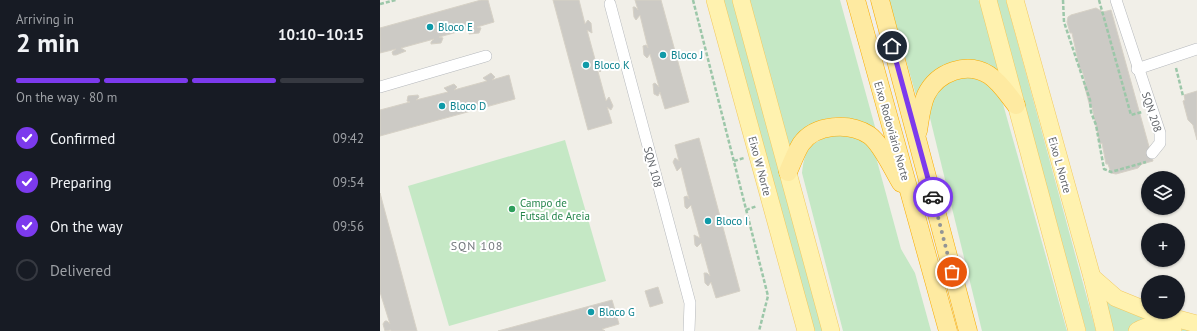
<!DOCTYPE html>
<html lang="en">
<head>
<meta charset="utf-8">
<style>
	body { margin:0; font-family:"PT Sans",sans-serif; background:#242831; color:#f1f3f6; height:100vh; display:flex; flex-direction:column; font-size:15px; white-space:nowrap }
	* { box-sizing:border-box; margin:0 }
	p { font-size:13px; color:#9ea1a6 }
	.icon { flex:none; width:22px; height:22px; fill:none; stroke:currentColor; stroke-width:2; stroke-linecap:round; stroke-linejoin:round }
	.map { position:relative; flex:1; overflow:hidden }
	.details { display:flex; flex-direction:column; background:#171b24; width:380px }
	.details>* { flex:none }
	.controls { position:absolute; left:761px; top:171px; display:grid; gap:8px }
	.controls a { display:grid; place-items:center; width:44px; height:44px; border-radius:50%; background:#171b24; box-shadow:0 1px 3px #0004; font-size:20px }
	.pin { position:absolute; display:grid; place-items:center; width:34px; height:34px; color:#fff; margin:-17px; border:2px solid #fff; border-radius:50%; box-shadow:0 1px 4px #0007 }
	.courier { position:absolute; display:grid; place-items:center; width:40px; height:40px; margin:-20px; border:3px solid #7c3aed; border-radius:50%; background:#fff; color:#222; box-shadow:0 1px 5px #0007 }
	.overview em { font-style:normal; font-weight:800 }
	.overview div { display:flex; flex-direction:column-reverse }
	.overview { display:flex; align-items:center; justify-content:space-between; height:68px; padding:0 16px }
	h1 { font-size:26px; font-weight:800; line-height:30px }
	.bar { display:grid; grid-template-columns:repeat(4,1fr); gap:6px 4px; align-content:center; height:48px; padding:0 16px }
	.bar i { height:5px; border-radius:3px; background:#363941 }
	.bar .active { background:#7c3aed }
	.bar p { grid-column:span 4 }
	ol { padding:0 16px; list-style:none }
	li { display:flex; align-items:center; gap:12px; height:44px }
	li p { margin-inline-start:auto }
	li .icon { padding:4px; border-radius:50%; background:#7c3aed; color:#fff; stroke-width:4 }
	li:last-child { color:#9ea1a6 }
	li i { width:22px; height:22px; border:2px solid #363941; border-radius:50% }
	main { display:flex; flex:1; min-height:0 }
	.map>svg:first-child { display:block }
	.green { fill:#c5e8c5 }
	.building { fill:#cccac5; stroke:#d6d1c6 }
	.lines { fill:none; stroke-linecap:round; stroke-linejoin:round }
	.minor-casing { stroke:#b5b8bc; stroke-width:12 }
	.primary-casing { stroke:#f2c960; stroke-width:18 }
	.trunk-casing { stroke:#f9ab00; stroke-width:19 }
	.path { stroke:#9cc7a9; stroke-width:2.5; stroke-dasharray:4 2; stroke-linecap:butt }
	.minor { stroke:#fff; stroke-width:11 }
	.primary { stroke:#fff2af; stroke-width:17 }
	.trunk { stroke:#feeaa1; stroke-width:18 }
	.done { stroke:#929495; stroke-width:4; stroke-dasharray:0 7.2 }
	.route { stroke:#7c3aed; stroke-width:5 }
	.culture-dot { fill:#0f9aa8; stroke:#fff; stroke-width:1.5 }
	.leisure-dot { fill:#2e9e5b; stroke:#fff; stroke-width:1.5 }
	.labels { text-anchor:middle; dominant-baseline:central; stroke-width:4; stroke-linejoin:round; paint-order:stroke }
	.culture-label { font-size:11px; fill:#0d838f; stroke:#fff; text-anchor:start }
	.street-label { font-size:11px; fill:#5f6368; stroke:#fff }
	.leisure-label { font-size:11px; fill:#27864d; stroke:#fff; text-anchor:start }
	.neighbourhood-label { font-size:12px; letter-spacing:1px; fill:#70757a; stroke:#fff }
</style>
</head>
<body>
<main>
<section class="details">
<div class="overview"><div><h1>2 min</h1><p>Arriving in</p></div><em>10:10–10:15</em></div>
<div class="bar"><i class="active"></i><i class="active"></i><i class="active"></i><i></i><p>On the way · 80 m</p></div>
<ol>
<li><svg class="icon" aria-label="check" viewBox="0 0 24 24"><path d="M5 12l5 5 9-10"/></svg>Confirmed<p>09:42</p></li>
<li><svg class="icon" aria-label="check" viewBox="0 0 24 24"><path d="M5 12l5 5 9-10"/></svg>Preparing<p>09:54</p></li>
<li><svg class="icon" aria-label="check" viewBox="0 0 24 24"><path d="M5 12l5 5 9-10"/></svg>On the way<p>09:56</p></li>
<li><i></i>Delivered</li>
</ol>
</section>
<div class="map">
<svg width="817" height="331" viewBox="0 0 817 331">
	<rect width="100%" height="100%" fill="#f1efe8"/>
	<!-- green -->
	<g class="green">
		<path d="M343 0H353L443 331H433Z"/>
		<path d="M367 0H460L497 134C490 129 483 123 475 120 461 114 437 118 425 129 419 136 415 148 410 156Z"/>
		<path d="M509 0H598L601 2 623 78 594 62 537 99Z"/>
		<path d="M616 0H626L716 331H706Z"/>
		<path d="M589 76C605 82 615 88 623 104L687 331H602L550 118V101L566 83Z"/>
		<path d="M458 133 485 141 496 157 521 249 535 273 551 331H463L422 173C425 145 433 142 458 133Z"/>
		<path d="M185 140 226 281 69 326 28 186Z"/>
		<path d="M720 289 817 331H731Z"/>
	</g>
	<!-- building -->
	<g class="building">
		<path d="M101 0H108L114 22 97 27 101 28 99 33 89 34V31L92 28 59 37 63 38 61 43 51 44V42L54 39 21 48 26 51 16 55H13L12 52 16 49 0 53V28Z"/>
		<path d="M173 0H199L205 24 208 20 211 23 212 33 207 30 216 63 219 59 223 68 220 72 217 68 226 101 229 97 233 106 231 110 227 107 232 123 208 130Z"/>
		<path d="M255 0H281L309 102 285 109 280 92 278 96 274 94 273 84 275 83 279 87 270 54 267 58 264 55 263 46 266 45 268 48 260 15 256 20 254 17 253 7H255L258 10Z"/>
		<path d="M716 8 723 12 731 10 773 161 762 164 758 168 736 174 731 173 728 164H726L722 143 720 144 712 107H710L704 84H706L702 70H700L692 33H690L687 22 688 17 691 15Z"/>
		<path d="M111 73 115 77 112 80 129 75 135 99 0 136V110L30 102 27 101 28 96 38 95 39 97 36 100 68 92 64 88 74 84 77 87 74 90 107 81 103 78Z"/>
		<path d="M817 91V140L813 125 808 120 803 101 805 100 804 95Z"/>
		<path d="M319 138 360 291 336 298 331 282 328 286 325 283 324 273H327L330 276 321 243 317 247 315 245 314 235 320 238 311 205 307 209 305 207 304 197 307 196 309 199 301 167 297 171 293 162 295 158 299 161 295 145Z"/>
		<path d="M0 193 37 331H11V330L5 331 3 324 5 321H7L10 324 0 292Z"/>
		<path d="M278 287 283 303 270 307 265 291Z"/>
		<path d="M232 300 239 324 222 329 225 331H118Z"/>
	</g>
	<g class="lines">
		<defs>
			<g id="minor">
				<path d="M736 0 780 133V143L772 153"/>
				<path d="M230 4 310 303 309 331"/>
				<path d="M757 69 817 49"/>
				<path d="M0 87 106 56"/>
			</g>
			<g id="primary">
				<path d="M335 0 426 331"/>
				<path d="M361 0 451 331"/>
				<path d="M608 0 697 331"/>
				<path d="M635 0 712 277 725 331"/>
				<path d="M712 277 736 298 768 311"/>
				<path d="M772 312 817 324"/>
				<path d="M757 331C768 324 781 325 793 331"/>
			</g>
			<g id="trunk">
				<path d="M476 0 568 331"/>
				<path d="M500 0 588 331"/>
				<path d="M538 131C540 119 541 106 546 95 557 72 587 61 609 75 620 82 628 95 636 105"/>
				<path d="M408 172C412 163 416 152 421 144 435 124 469 122 489 135 501 143 513 170 521 183"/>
			</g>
		</defs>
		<!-- minor casing -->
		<use href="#minor" class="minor-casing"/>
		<!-- primary casing -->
		<use href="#primary" class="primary-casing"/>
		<!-- trunk casing -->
		<use href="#trunk" class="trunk-casing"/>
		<!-- path -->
		<g class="path">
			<path d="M313 0 388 296 379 331"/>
			<path d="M683 0 684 22 710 100 711 112 716 125 724 169 731 172 766 162"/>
			<path d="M719 0 751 115 762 112"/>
			<path d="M0 4 16 0"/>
			<path d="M796 68 803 96"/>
			<path d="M354 161 364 158"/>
			<path d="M366 210 377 206"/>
		</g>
		<!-- minor -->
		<use href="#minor" class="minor"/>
		<!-- primary -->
		<use href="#primary" class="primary"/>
		<!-- trunk -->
		<use href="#trunk" class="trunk"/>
	</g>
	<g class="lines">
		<!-- done -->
		<path class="done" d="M553 197 572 272"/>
		<!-- route -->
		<path class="route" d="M512 46 553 197"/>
	</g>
	<!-- markers -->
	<g class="culture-dot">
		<circle cx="50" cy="27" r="4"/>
		<circle cx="283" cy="55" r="4"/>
		<circle cx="206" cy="65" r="4"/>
		<circle cx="62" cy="106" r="4"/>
		<circle cx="328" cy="221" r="4"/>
		<circle cx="211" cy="312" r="4"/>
	</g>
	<circle class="leisure-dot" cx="132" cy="209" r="4"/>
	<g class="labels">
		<!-- culture labels -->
		<g class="culture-label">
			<text x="58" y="27">Bloco E</text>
			<text x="291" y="55">Bloco J</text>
			<text x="214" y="65">Bloco K</text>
			<text x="70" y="106">Bloco D</text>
			<text x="336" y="221">Bloco I</text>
			<text x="219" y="312">Bloco G</text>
		</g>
		<!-- street labels -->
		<g class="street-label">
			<text transform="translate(772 112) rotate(72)">SQN 208</text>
			<text transform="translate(512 131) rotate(74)">Eixo Rodoviário Norte</text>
			<text transform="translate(680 165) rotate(74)">Eixo L Norte</text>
			<text transform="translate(380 166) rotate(75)">Eixo W Norte</text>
			<text transform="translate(273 167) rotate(75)">SQN 108</text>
		</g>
		<!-- leisure labels -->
		<g class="leisure-label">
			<text x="140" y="203">Campo de<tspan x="140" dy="13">Futsal de Areia</tspan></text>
		</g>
		<!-- neighbourhood labels -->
		<g class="neighbourhood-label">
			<text x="97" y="245">SQN 108</text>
		</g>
	</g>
</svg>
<div class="controls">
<a><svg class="icon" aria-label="layers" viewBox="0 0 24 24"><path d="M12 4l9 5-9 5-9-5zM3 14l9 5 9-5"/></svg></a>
<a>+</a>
<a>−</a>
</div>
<div class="pin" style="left:572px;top:272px;background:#ea580c"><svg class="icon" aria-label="bag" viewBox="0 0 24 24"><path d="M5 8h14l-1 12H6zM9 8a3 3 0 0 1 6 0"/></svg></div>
<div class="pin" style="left:512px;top:46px;background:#1f2937"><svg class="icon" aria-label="home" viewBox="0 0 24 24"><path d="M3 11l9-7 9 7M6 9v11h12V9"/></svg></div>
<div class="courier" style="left:553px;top:197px"><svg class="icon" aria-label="car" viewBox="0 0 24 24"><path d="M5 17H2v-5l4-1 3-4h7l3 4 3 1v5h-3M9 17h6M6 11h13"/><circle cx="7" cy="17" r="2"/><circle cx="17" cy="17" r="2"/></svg></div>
</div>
</main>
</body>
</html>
